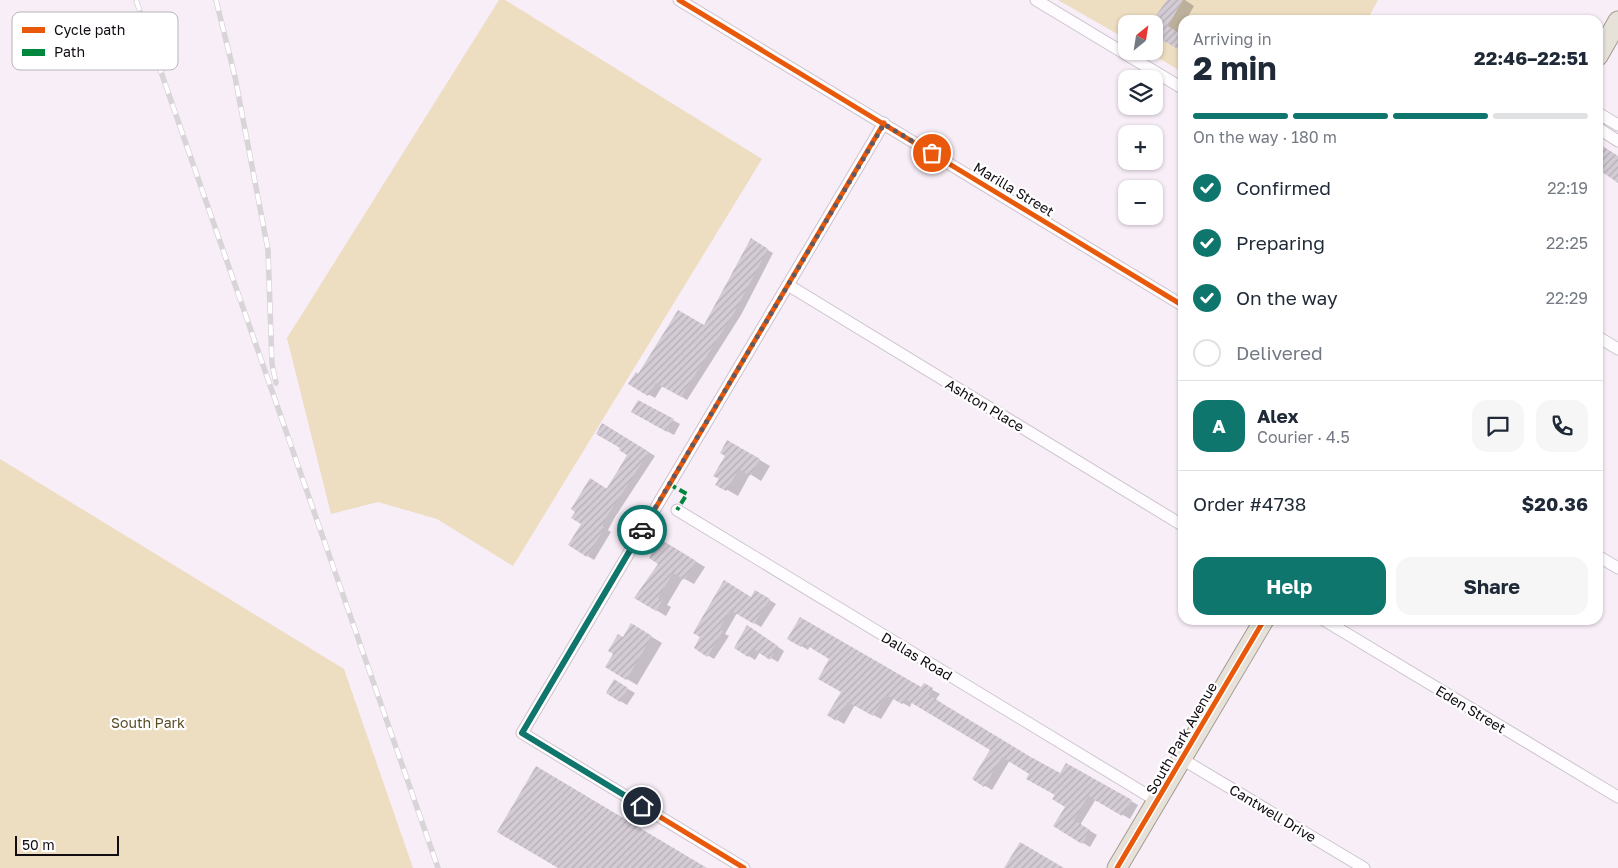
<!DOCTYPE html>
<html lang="en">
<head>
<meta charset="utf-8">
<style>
	body { margin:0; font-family:"Golos Text",sans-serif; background:#f6f6f7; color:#1f2937; height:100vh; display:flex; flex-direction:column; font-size:19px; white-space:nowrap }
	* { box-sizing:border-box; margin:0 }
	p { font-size:16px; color:#747a83 }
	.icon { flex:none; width:28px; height:28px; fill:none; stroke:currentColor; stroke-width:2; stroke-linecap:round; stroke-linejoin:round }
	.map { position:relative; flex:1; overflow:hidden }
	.details { position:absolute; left:1178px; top:15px; width:425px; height:610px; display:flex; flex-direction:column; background:#fff; border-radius:15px; box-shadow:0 1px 4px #0004 }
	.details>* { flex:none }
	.needle { width:32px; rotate:30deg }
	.tools { position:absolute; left:1118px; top:15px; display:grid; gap:10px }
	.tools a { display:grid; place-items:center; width:45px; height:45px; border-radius:10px; background:#fff; box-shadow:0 1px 4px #0004; font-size:25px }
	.scale { position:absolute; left:15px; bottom:12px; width:104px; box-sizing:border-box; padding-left:5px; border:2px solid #110b12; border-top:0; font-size:14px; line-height:18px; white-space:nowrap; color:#110b12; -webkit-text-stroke:4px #fff; paint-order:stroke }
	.pin { position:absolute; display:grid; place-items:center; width:42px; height:42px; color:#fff; margin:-21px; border:2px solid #fff; border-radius:50%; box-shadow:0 1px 5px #0007 }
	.courier { position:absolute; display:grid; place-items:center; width:50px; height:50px; margin:-25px; border:4px solid #0f766e; border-radius:50%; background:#fff; color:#222; box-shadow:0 1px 6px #0007 }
	.overview em { font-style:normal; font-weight:700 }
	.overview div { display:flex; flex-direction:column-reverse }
	.overview { display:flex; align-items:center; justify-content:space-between; height:85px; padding:0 15px }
	h1 { font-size:32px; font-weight:700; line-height:38px }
	.bar { display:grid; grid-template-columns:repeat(4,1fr); gap:8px 5px; align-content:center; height:60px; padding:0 15px }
	.bar i { height:6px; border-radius:4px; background:#e0e1e3 }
	.bar .active { background:#0f766e }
	.bar p { grid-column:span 4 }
	.line { display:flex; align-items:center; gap:12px; padding:0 15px; border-top:1px solid #e0e1e3 }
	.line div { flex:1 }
	.round { display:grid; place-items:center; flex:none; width:52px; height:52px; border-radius:15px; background:#f6f6f7 }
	ol { padding:0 15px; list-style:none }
	li { display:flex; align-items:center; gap:15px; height:55px }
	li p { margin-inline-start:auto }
	li .icon { padding:5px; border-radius:50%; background:#0f766e; color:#fff; stroke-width:4 }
	li:last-child { color:#747a83 }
	li i { width:28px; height:28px; border:2px solid #e0e1e3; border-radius:50% }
	.action { display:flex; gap:10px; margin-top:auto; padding:10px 15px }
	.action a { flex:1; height:58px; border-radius:15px; background:#0f766e; color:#fff; font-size:20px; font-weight:700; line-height:58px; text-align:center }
	.action a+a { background:#f6f6f7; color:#1f2937 }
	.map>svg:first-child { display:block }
	.green { fill:#edddc1 }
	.shadow { fill:#0003 }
	.building { fill:url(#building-hatch) }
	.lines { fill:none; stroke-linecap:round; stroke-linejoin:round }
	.minor-casing { stroke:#ccc4cd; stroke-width:13 }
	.primary-casing { stroke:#a49a8e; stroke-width:21 }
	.minor { stroke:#fefcfe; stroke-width:11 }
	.primary { stroke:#e6e2d9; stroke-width:19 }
	.rail-casing { stroke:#d8d4d8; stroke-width:5.5 }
	.rail { stroke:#fff; stroke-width:4; stroke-dasharray:11; stroke-linecap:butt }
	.quiet { stroke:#00873e; stroke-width:4; stroke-dasharray:8 4; stroke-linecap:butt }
	.cycleway-casing { stroke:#fff; stroke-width:8 }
	.cycleway { stroke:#e8590c; stroke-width:5 }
	.done { stroke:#625a62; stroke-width:5; stroke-dasharray:0 9 }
	.route { stroke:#0f766e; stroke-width:6 }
	.labels { text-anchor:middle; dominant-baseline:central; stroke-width:4.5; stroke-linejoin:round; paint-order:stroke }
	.street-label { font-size:14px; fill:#110b12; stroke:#fff }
	.park-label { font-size:14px; fill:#5a4d25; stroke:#fff }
	.key { fill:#fff; stroke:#b8b6b8; stroke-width:1 }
	.key-label { font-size:14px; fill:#110b12 }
</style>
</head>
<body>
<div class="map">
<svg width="1618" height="868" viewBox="0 0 1618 868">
	<defs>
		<pattern id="building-hatch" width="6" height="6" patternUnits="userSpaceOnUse" patternTransform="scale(1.25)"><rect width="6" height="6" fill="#d4ccd5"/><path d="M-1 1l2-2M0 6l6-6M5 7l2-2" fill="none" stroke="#b5aeb6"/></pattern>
	</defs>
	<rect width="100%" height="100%" fill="#f8eef8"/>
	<!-- green -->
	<g class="green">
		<path d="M499 0H505L762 159 513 566 437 519 378 502 331 514 287 338Z"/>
		<path d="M1058 0H1378L1367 20H1182V72L1147 51H1154V24H1126V39Z"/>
		<path d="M0 459 344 669 413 868H0Z"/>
	</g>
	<!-- shadow -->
	<g class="shadow">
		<path d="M1168 0H1185L1194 6 1186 20H1182V25L1177 33 1182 36V50L1161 38Z"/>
		<path d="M751 240 773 253 741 315 687 400 663 385 655 398 630 384 704 326Z"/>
		<path d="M638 401 680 424 674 435 632 412Z"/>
		<path d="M603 424 655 456 615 517 608 530 611 532 594 560 570 545 629 454Z"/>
		<path d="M728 441 770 466 761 481 750 474 738 496 717 484 727 455Z"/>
		<path d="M671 546 705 567 694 584 683 578 667 605 671 607 666 616 636 598Z"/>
		<path d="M724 582 751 598 755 591 776 604 761 627 737 613 725 634 729 636 714 659 695 648Z"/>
		<path d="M801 619 922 688 931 689 940 694 936 699 943 705 1032 759 1060 775 1066 765 1138 805 1130 819 1096 799 1080 825 1097 835 1090 847 1055 826 1067 807 1031 773 1010 760 992 790 974 779 992 750 912 702 910 707 894 698 881 719 855 705 844 724 829 715 843 691 831 658 810 646 808 650 789 638Z"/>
		<path d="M632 625 662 643 637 685 607 667Z"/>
		<path d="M755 631 784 651 778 662 760 652 755 660 736 648Z"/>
		<path d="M614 681 635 693 627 705 607 693Z"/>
	</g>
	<!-- building -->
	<g class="building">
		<path d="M1167 0H1183L1168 26 1182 35V51L1160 39 1154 18Z"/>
		<path d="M1598 143 1618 156V183L1598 169Z"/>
		<path d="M751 238 768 249 735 311 681 397 656 383 648 396 628 384 636 372 638 374 678 310 704 325Z"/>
		<path d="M638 400 674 419 667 432 631 412Z"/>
		<path d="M602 423 649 452 609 513 602 526 605 527 587 557 568 545 581 524 571 518 575 512 571 509 590 478 607 489 627 455 619 450 620 448 596 434Z"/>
		<path d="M727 440 760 459 750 476 739 469 726 491 715 485 719 479 713 476 725 456 720 453Z"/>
		<path d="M660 539 696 561 684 580 673 573 658 598 662 601 656 611 634 598 658 564 649 558Z"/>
		<path d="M724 580 751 597 755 590 770 599 754 624 730 610 719 629 723 631 707 657 694 648 700 637 693 633Z"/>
		<path d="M800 617 921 687 924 683 933 688 929 695 935 699 1029 756 1060 773 1066 763 1132 800 1122 816 1088 796 1074 820 1090 830 1082 844 1053 826 1065 807 1052 799 1055 795 1026 779 1029 774 1002 757 984 787 972 779 990 750 905 699 902 704 886 695 873 716 848 702 836 721 827 715 841 692 818 679 829 659 803 643 801 647 787 639Z"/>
		<path d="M631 623 652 636 626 680 605 667 613 654 608 651 618 634 623 637Z"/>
		<path d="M747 625 778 646 770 660 753 649 748 657 734 648Z"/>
		<path d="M614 679 628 688 620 702 606 693Z"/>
		<path d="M536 766 707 868H558L497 832Z"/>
		<path d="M1020 842 1064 868H1004Z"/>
	</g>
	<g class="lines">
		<defs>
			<g id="minor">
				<path d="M679 0 1182 305"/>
				<path d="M1036 0 1182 88"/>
				<path d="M1598 113 1618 125"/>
				<path d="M1598 128 1618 141"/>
				<path d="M788 285 1182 525"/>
				<path d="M1598 337 1618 349"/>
				<path d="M677 510 1157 801"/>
				<path d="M1598 556 1618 568"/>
				<path d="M1324 620 1618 797"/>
				<path d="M1182 759 1364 868"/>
				<path d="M744 868 522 733 884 123"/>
			</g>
			<g id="primary">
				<path d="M1598 56 1618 21"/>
				<path d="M1117 868 1264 620"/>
			</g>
		</defs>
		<!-- minor casing -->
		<use href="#minor" class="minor-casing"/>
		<!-- primary casing -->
		<use href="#primary" class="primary-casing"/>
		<!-- minor -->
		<use href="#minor" class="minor"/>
		<!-- primary -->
		<use href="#primary" class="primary"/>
		<defs>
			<g id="rail">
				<path d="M136 0 438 868"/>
				<path d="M216 0 235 77 268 250 272 364 276 383"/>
			</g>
		</defs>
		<!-- rail casing -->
		<use href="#rail" class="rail-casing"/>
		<!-- rail -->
		<use href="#rail" class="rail"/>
		<!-- quiet -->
		<path class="quiet" d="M669 484 687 494 677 510"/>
		<defs>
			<g id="cycleway">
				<path d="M679 0 1182 305"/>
				<path d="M744 868 522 733 884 123"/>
				<path d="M1117 868 1264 620"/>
			</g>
		</defs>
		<!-- cycleway casing -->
		<use href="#cycleway" class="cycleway-casing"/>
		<!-- cycleway -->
		<use href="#cycleway" class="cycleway"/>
	</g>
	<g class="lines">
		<!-- done -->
		<path class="done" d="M642 530 884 124 932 153"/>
		<!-- route -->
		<path class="route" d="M642 530 522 733 642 806"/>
	</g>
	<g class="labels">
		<!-- street labels -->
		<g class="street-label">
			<text transform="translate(1014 189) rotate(31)">Marilla Street</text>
			<text transform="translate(985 405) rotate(31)">Ashton Place</text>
			<text transform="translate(917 656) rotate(31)">Dallas Road</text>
			<text transform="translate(1471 709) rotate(31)">Eden Street</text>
			<text transform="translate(1181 738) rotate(-60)">South Park Avenue</text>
			<text transform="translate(1273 813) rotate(31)">Cantwell Drive</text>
		</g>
		<!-- park labels -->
		<g class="park-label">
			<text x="148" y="722">South Park</text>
		</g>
	</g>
	<!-- legend -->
	<rect x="12" y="12" width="166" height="58" rx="8" class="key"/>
	<rect x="22" y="27" width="23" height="6" fill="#e8590c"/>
	<rect x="22" y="49" width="23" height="7" fill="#00873e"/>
	<g class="key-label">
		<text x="54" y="35">Cycle path</text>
		<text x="54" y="57">Path</text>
	</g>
</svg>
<div class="tools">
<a><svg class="needle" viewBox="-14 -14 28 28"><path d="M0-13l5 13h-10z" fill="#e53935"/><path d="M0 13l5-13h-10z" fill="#747a83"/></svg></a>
<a><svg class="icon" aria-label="layers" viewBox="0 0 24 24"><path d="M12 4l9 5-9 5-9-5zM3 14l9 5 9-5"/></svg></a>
<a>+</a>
<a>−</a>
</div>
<div class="scale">50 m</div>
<div class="pin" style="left:932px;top:153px;background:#ea580c"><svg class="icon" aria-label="bag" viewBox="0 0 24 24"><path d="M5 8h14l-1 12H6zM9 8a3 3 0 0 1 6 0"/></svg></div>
<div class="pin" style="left:642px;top:806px;background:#1f2937"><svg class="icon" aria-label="home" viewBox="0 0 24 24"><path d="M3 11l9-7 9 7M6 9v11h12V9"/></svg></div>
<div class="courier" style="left:642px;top:530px"><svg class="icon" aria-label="car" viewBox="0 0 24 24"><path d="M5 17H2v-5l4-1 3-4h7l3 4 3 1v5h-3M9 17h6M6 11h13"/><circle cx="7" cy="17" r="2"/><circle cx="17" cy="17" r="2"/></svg></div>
<section class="details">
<div class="overview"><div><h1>2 min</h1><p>Arriving in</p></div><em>22:46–22:51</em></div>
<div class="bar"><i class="active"></i><i class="active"></i><i class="active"></i><i></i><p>On the way · 180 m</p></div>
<ol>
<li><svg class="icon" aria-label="check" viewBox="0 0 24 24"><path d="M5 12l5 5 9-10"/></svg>Confirmed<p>22:19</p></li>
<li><svg class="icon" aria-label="check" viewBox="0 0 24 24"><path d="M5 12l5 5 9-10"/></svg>Preparing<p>22:25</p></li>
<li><svg class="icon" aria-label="check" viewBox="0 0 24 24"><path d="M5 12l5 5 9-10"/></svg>On the way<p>22:29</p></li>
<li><i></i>Delivered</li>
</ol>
<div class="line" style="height:90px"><b class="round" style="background:#0f766e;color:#fff">A</b><div><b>Alex</b><p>Courier · 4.5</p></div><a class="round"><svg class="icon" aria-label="chat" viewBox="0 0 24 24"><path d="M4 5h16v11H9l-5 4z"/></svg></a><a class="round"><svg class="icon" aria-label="phone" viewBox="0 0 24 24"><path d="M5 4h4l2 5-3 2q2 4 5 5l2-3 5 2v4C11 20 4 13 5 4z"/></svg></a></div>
<div class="line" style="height:65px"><div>Order #4738</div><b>$20.36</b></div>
<div class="action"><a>Help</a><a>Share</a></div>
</section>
</div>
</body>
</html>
